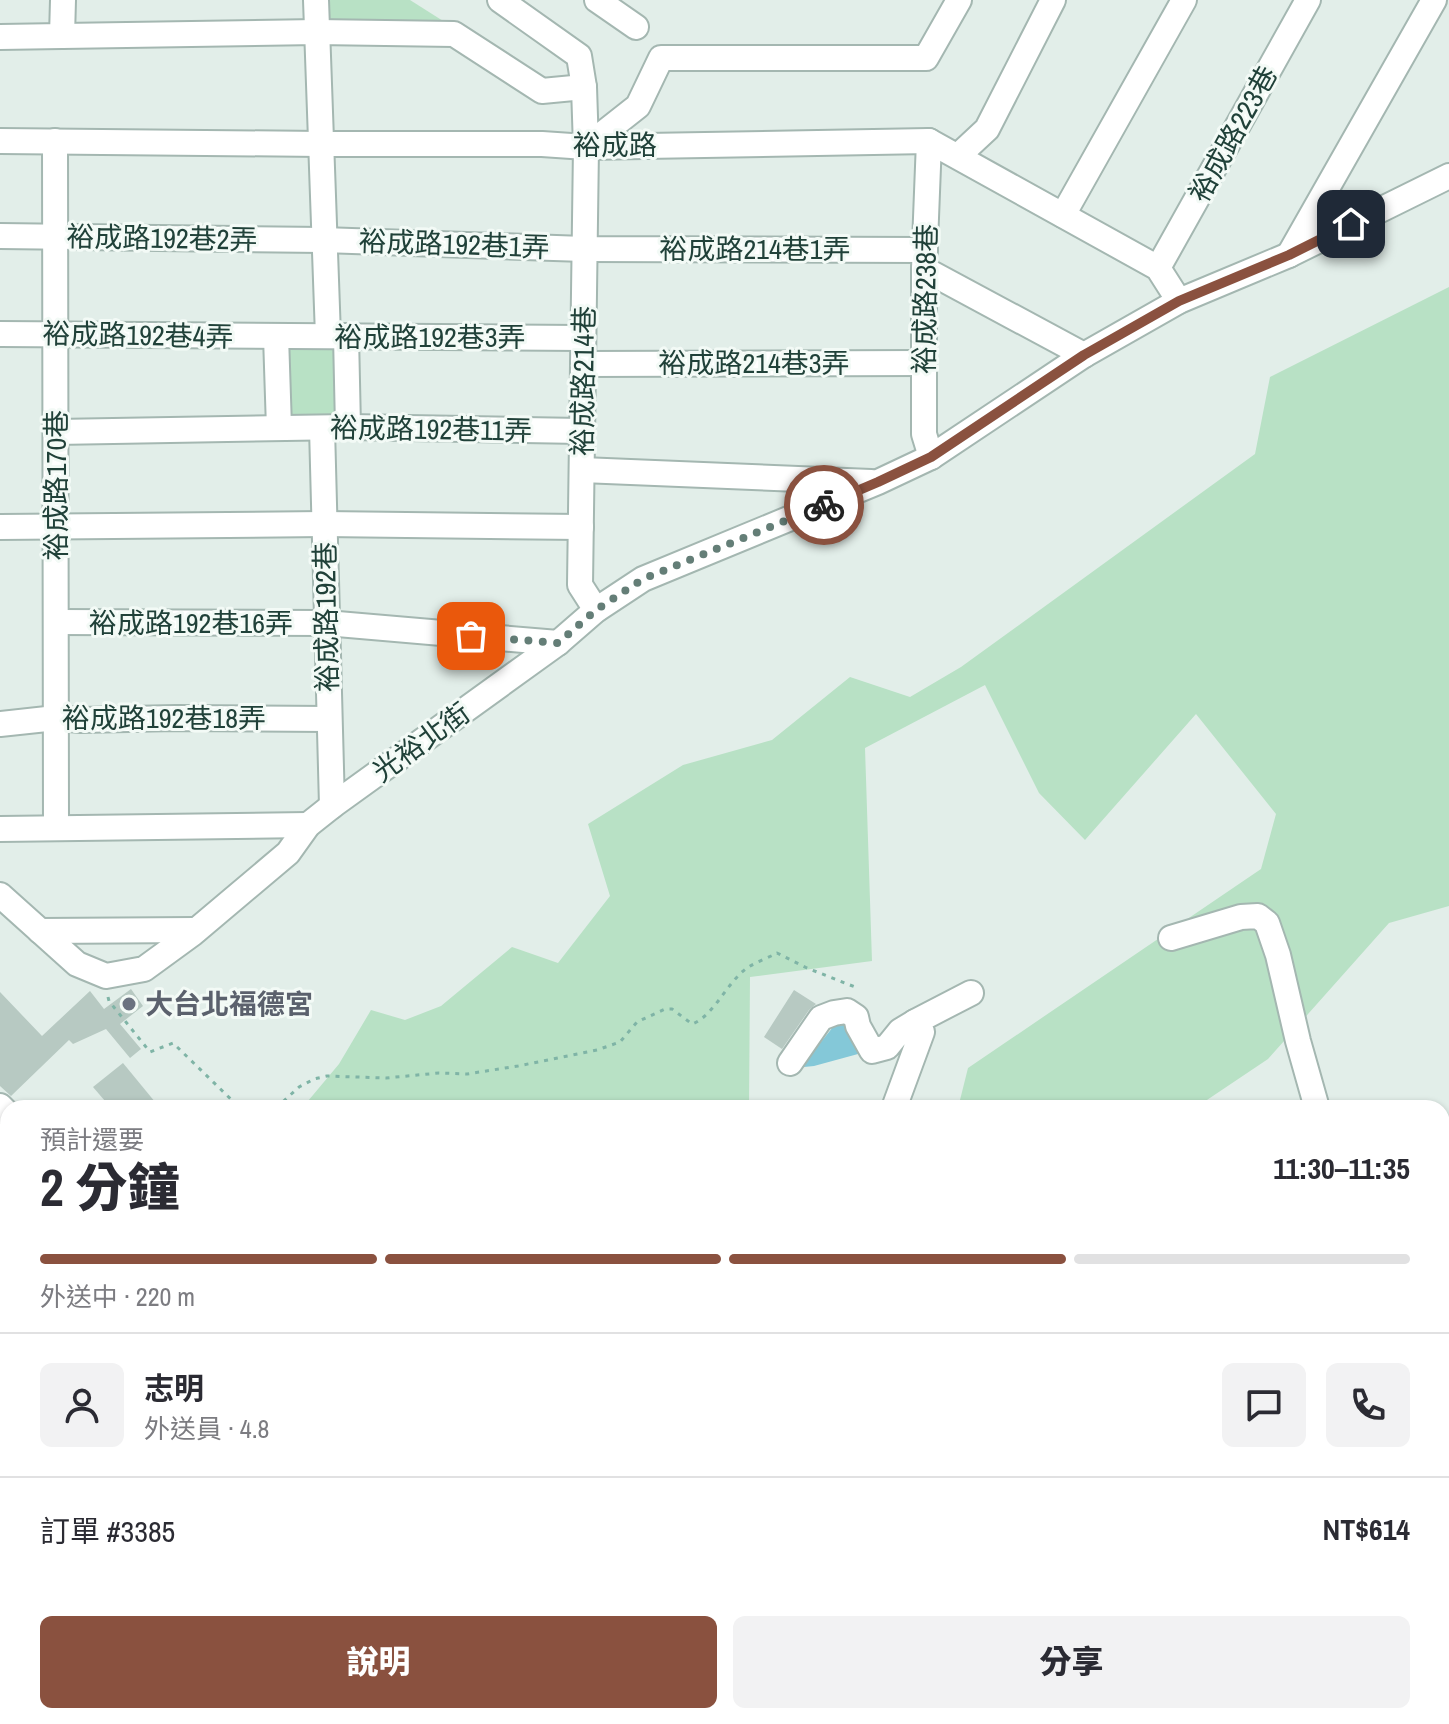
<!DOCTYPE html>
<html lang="zh-TW">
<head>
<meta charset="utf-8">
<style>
	body { margin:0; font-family:"Archivo Narrow","Noto Sans TC",sans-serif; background:#f2f2f3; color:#2b2b33; height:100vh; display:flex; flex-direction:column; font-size:30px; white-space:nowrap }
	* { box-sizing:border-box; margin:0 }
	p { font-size:26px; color:#7c7c81 }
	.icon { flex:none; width:44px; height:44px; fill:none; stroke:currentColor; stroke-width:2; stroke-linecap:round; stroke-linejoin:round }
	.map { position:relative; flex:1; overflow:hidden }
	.sheet { position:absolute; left:0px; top:1100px; width:1450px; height:624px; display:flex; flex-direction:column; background:#fff; border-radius:24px 24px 0 0; box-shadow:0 2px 6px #0004 }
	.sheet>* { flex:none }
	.pin { position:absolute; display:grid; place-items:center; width:68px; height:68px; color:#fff; margin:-34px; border-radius:16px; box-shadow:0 4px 12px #0006 }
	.courier { position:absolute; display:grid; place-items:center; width:80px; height:80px; margin:-40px; border:6px solid #8a513f; border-radius:50%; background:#fff; color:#222; box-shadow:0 2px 10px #0007 }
	.summary em { font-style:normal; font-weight:800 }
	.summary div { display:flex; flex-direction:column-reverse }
	.summary { display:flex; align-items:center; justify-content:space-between; height:136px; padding:0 40px }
	h1 { font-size:52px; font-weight:800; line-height:60px }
	.bar { display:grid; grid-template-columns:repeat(4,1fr); gap:12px 8px; align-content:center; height:96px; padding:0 40px }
	.bar i { height:10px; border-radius:6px; background:#e1e1e2 }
	.bar .active { background:#8a513f }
	.bar p { grid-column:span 4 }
	.line { display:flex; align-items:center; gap:20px; padding:0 40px; border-top:2px solid #e1e1e2 }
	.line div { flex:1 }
	.round { display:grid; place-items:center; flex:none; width:84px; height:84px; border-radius:12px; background:#f2f2f3 }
	.button { display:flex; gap:16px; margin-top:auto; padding:16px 40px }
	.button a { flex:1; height:92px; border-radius:12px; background:#8a513f; color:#fff; font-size:32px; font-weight:800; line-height:92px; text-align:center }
	.button a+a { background:#f2f2f3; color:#2b2b33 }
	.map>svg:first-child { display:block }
	.green { fill:#b8e1c5 }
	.water { fill:#84c8d8 }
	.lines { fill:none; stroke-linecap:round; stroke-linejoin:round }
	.river { stroke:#84c8d8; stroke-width:32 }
	.building { fill:#b7c9c2 }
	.minor-casing { stroke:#a4b7b1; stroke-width:28 }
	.path { stroke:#7fb4a6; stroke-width:3; stroke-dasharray:4 6; stroke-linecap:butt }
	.minor { stroke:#fff; stroke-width:24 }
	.done { stroke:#647e77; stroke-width:8; stroke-dasharray:0 14.4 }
	.route { stroke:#8a513f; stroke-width:10 }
	.worship-dot { fill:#6b7280; stroke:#f3faf6; stroke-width:3 }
	.labels { text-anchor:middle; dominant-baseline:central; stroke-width:6; stroke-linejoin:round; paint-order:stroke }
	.street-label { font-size:28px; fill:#204139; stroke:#f3faf6 }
	.worship-label { font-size:28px; font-weight:bold; fill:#5b616d; stroke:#f3faf6; text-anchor:start }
</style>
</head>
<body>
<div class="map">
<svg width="1449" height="1724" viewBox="0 0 1449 1724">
	<rect width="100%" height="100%" fill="#e2eee9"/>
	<!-- green -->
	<g class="green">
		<path d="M327 0H410L451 26 328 24Z"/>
		<path d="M1449 287V906L1389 923 1268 1059 1195 1108H958L968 1068 1261 869 1276 814 1196 714 1085 840 1039 793 985 685 865 748 872 961 750 977 749 1108H292L308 1101 339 1064 371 1010 405 1020 441 1006 512 947 558 963 610 896 588 824 683 765 772 740 850 677 910 697 961 667 1255 454 1270 377Z"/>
		<path d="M342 347V419L289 417 286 348Z"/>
		<path d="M0 1226 8 1228V1716H22L23 1724H0Z"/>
	</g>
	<!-- water -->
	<path class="water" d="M841 1022H847L857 1042 858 1054 814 1066 804 1067V1063L833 1027Z"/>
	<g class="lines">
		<!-- river -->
		<g class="river">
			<path d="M1442 1518 1449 1517"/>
			<path d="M712 1724 715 1716"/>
		</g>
	</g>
	<!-- building -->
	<g class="building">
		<path d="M131 989 143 1006 120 1024 141 1049 130 1058 106 1029 73 1044 69 1040 11 1096 0 1086V992L42 1036 90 991 104 1009Z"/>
		<path d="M794 990 816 1004 809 1010 782 1049 764 1037Z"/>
		<path d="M123 1063 160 1108H111L93 1087Z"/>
	</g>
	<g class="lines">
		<defs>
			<g id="minor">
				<path d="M316 0 328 336"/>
				<path d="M500 0 579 56 584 87 586 147 580 585 596 610"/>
				<path d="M597 0 636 27"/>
				<path d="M62 36 317 32 454 34 542 91 584 87"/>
				<path d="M0 37 62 36 63 0"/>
				<path d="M0 141 321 144H542L586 147 929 141 1158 268 1179 301"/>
				<path d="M55 141 56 828"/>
				<path d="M929 141 924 269V434L931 457"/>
				<path d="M586 147 638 106 661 58H926L959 0"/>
				<path d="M958 156 987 129 1053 0"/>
				<path d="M1063 215 1184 0"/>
				<path d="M0 236 323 240 584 249 925 250"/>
				<path d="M1289 255 1434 0"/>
				<path d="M1158 268 1308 0"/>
				<path d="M924 269 1084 355"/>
				<path d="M0 334 583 338"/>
				<path d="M276 336 279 428"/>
				<path d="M346 336 348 427"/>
				<path d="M583 364 924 363"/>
				<path d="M322 428 332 806"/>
				<path d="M56 432 348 427 582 431"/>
				<path d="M582 470 871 482"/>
				<path d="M0 527 324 524 581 527"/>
				<path d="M56 622 326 623 558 643"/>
				<path d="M0 724 56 718 81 720 176 718 329 719"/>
				<path d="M0 829 308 825"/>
				<path d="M0 895 77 964 106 976 144 969 192 934 288 853 308 825 332 806 558 643 596 610 643 579 878 482 931 457 1084 355 1179 301 1289 255 1449 176"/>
				<path d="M40 931 196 930"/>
				<path d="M1171 938 1241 917 1258 916 1267 923 1278 955 1298 1041 1317 1108"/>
				<path d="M915 1022 971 993"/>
				<path d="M790 1063 821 1018 834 1013 847 1011 856 1017 858 1026 872 1051 887 1047 900 1031 915 1022 922 1032 894 1108"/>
				<path d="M0 1106 8 1114"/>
				<path d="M1442 1307 1449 1303"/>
				<path d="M457 1716 459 1724"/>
				<path d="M847 1716 857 1724"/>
				<path d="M733 1724 781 1719 789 1716"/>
				<path d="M872 1724 885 1716"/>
			</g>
		</defs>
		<!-- minor casing -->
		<use href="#minor" class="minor-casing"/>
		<!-- path -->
		<g class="path">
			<path d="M108 997 109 1001 150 1052 173 1043 240 1108"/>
			<path d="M276 1108 299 1087 314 1079 327 1076 386 1078 439 1073 467 1074 518 1066 597 1050 620 1042 637 1022 665 1009H672L692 1024C714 1016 727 982 747 968 756 962 768 958 777 953L807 968 855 987V991"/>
		</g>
		<!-- minor -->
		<use href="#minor" class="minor"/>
	</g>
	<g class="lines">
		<!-- done -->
		<path class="done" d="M471 636 558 643 596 610 643 579 824 505"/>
		<!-- route -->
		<path class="route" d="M824 505 878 482 931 457 1084 355 1179 301 1289 255 1351 224"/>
	</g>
	<!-- markers -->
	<circle class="worship-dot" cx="129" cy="1004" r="8"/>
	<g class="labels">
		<!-- street labels -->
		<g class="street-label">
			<text transform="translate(1233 134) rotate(-61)">裕成路223巷</text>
			<text x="615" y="145">裕成路</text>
			<text transform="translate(162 238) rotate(1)">裕成路192巷2弄</text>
			<text transform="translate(454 244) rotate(2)">裕成路192巷1弄</text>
			<text x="755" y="249">裕成路214巷1弄</text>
			<text transform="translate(925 299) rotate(-89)">裕成路238巷</text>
			<text transform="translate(138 335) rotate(1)">裕成路192巷4弄</text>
			<text x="430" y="337">裕成路192巷3弄</text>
			<text x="754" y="363">裕成路214巷3弄</text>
			<text transform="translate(583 381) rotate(-89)">裕成路214巷</text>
			<text transform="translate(431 429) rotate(1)">裕成路192巷11弄</text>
			<text transform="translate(56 485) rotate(-90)">裕成路170巷</text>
			<text transform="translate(326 617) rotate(-91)">裕成路192巷</text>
			<text x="191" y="623">裕成路192巷16弄</text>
			<text x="164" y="718">裕成路192巷18弄</text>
			<text transform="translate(421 742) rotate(-36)">光裕北街</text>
		</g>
		<!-- worship labels -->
		<g class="worship-label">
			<text x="145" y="1004">大台北福德宮</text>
		</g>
	</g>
</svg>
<div class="pin" style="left:471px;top:636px;background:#ea580c"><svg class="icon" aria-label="bag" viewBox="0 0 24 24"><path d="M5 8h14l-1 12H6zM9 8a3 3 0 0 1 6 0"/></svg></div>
<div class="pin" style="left:1351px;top:224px;background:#1f2937"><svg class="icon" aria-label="home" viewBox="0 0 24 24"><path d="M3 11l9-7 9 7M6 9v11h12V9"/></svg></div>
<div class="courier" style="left:824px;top:505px"><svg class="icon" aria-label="bike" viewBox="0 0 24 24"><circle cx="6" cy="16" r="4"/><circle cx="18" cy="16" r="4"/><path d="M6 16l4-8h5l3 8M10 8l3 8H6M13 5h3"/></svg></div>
<section class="sheet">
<div class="summary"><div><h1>2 分鐘</h1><p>預計還要</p></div><em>11:30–11:35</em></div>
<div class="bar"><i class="active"></i><i class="active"></i><i class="active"></i><i></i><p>外送中 · 220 m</p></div>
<div class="line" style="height:144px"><a class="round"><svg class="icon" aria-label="person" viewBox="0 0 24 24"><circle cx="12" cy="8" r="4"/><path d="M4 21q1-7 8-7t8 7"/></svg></a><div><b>志明</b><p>外送員 · 4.8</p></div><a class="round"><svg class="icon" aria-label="chat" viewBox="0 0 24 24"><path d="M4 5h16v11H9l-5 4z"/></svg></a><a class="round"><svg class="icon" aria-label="phone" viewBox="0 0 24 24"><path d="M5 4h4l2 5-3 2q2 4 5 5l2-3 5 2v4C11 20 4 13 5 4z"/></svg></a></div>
<div class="line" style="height:104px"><div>訂單 #3385</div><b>NT$614</b></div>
<div class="button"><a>說明</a><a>分享</a></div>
</section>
</div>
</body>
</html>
